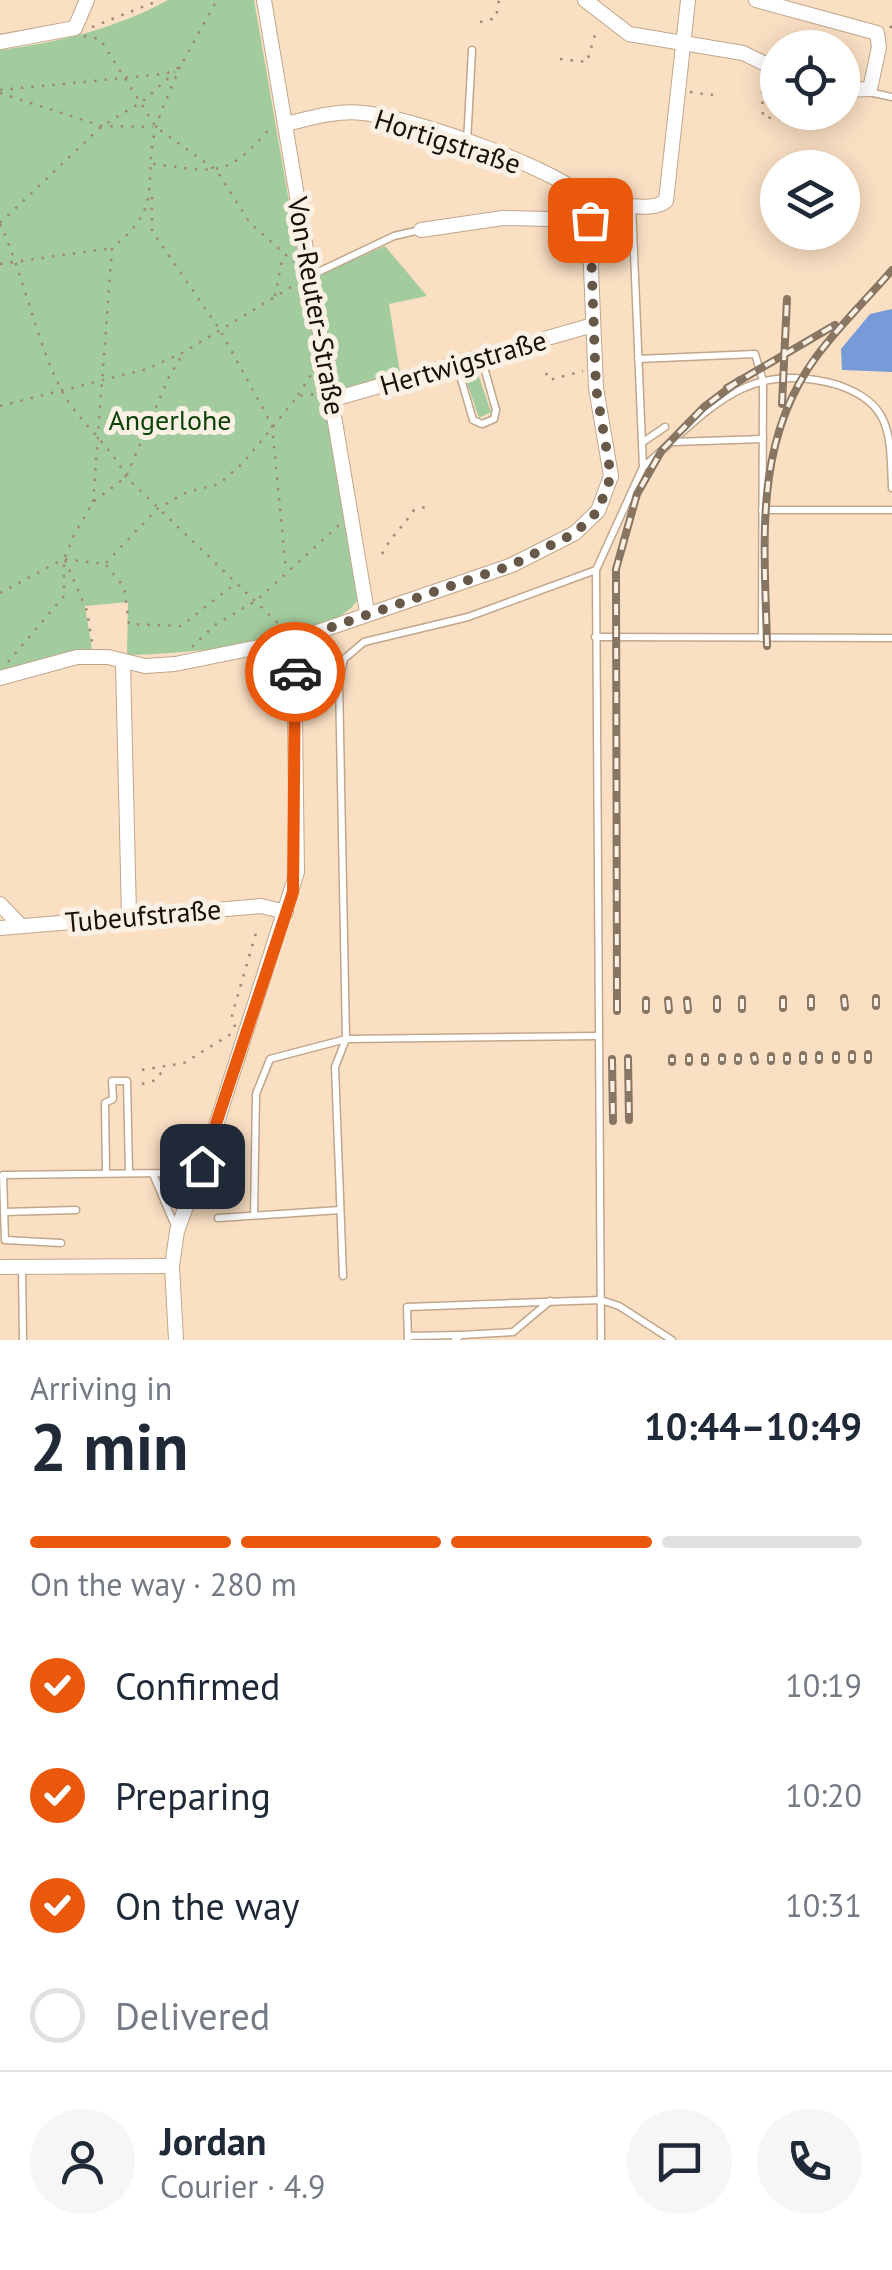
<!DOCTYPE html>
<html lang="en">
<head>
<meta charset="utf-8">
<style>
	body { margin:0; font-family:"PT Sans",sans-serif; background:#f6f6f7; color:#1f2937; height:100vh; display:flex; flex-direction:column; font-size:38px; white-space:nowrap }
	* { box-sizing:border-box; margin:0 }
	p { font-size:32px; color:#747a83 }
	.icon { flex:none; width:55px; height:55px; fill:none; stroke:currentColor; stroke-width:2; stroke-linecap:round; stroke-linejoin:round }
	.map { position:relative; height:1340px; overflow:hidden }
	.drawer { display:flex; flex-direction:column; background:#fff; flex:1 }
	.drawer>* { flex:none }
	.controls { position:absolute; left:760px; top:30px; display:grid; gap:20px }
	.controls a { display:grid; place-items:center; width:100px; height:100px; border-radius:50%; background:#fff; box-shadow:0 5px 25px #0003; font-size:50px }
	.pin { position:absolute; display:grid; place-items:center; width:85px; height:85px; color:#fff; margin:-42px; border-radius:20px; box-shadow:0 5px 15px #0006 }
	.courier { position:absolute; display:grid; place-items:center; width:100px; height:100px; margin:-50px; border:8px solid #ea580c; border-radius:50%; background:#fff; color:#222; box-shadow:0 2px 12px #0007 }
	.overview em { font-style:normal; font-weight:700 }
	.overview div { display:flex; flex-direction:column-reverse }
	.overview { display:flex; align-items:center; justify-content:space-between; height:170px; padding:0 30px }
	h1 { font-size:65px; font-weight:700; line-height:75px }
	.bar { display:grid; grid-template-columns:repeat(4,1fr); gap:15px 10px; align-content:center; height:120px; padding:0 30px }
	.bar i { height:12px; border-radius:8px; background:#e0e1e3 }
	.bar .current { background:#ea580c }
	.bar p { grid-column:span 4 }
	.line { display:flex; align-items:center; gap:25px; padding:0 30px; border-top:2px solid #e0e1e3 }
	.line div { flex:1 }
	.round { display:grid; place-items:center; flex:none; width:105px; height:105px; border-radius:52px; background:#f6f6f7 }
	ol { padding:0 30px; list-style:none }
	li { display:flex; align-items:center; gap:30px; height:110px }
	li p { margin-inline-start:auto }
	li .icon { padding:10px; border-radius:50%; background:#ea580c; color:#fff; stroke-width:4 }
	li:last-child { color:#747a83 }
	li i { width:55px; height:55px; border:5px solid #e0e1e3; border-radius:50% }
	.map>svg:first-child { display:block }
	.green { fill:#a3cc9e }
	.water { fill:#779ad9 }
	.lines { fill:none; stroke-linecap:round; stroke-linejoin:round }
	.lane-casing { stroke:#c0a68b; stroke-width:9 }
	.street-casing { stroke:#c0a68b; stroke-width:16 }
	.path { stroke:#9d8975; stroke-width:2.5; stroke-dasharray:2.5 8; stroke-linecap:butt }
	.lane { stroke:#fff; stroke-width:6 }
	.street { stroke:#fff; stroke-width:14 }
	.rail-casing { stroke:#887663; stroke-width:8 }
	.rail { stroke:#fbf0e4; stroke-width:4; stroke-dasharray:11; stroke-linecap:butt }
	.done { stroke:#675848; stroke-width:10; stroke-dasharray:0 18 }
	.route { stroke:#ea580c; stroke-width:12 }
	.labels { text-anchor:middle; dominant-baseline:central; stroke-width:10; stroke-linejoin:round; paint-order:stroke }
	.street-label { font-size:28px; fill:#180f05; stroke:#fbf0e4 }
	.park-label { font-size:28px; fill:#0b4307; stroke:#fbf0e4 }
</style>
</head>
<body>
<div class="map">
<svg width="892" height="1340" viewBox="0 0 892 1340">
	<rect width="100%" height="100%" fill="#fadfc3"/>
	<!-- green -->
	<g class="green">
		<path d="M168 0H254L303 282 385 246 427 296 389 304 400 373 338 391 342 507 358 599C333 644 176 654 127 655L128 602 85 606 92 649 0 672V50C59 42 115 29 168 0Z"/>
		<path d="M475 365 491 412 479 418 463 371Z"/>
	</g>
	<!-- water -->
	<path class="water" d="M892 309V372L842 370 841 349 870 314Z"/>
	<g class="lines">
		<defs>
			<g id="lane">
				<path d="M869 92 892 97"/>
				<path d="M467 142 472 50"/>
				<path d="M312 275 394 236 420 230"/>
				<path d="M638 359 755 354 763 381 762 638"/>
				<path d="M457 365 473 420 482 424 494 419 496 410 482 360"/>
				<path d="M643 442 665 427"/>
				<path d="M673 442 763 439"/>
				<path d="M643 467C708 412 744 358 838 385 892 404 890 433 892 488"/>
				<path d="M762 510H892"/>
				<path d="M596 570 601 1340"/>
				<path d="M595 637 892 638"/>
				<path d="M106 1172 105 1103 113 1099 112 1081H127L129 1172"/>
				<path d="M153 1174 175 1226"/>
				<path d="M4 1212 76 1210"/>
				<path d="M254 1215 256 1094 270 1059 346 1039 598 1036"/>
				<path d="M218 1218 340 1210"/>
				<path d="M61 1243 5 1240 3 1175 166 1173 198 1167"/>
				<path d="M22 1268 23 1340"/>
				<path d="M343 1276 335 1067 346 1039 339 681 344 659 364 642 468 617 596 570 643 467 632 206"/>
				<path d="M408 1336 460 1335"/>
				<path d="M408 1340 407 1307 601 1300 619 1306 672 1340"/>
				<path d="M455 1340 461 1335 513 1332 550 1301"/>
			</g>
			<g id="street">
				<path d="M264 0 367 612"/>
				<path d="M585 0 629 34 743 53 778 70"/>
				<path d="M756 0 877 33 879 47 870 89 842 90"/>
				<path d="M0 42 75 28 87 0"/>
				<path d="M286 124C311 118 336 110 363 113 414 118 568 171 599 209"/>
				<path d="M421 230 503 218 589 220"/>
				<path d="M334 399 593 325"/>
				<path d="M123 663 129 915"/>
				<path d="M0 678 77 657H108L145 666 175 664 294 640 512 565 575 533 598 511 611 476 596 388 589 220C606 192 644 217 666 201L688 0"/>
				<path d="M0 904 21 926"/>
				<path d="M0 928 261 906 286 912"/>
				<path d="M0 1267 172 1266"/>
				<path d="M176 1340 172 1266 177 1231 218 1119 297 872 294 640"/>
			</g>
		</defs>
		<!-- lane casing -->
		<use href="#lane" class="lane-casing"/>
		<!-- street casing -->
		<use href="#street" class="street-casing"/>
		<!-- path -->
		<g class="path">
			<path d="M480 22 496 18 499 0"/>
			<path d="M890 26 892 28"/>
			<path d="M92 27 160 0"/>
			<path d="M84 36 100 39 156 127 217 171 250 223 294 262"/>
			<path d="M560 59 587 62 597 28"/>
			<path d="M0 90 165 74 180 67 217 0"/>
			<path d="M762 91 763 117 792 120"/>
			<path d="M690 92 712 95V88"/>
			<path d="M0 93 102 126 153 127"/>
			<path d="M153 164C219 172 226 179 272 126"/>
			<path d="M152 197V231L220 330 272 425 286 570"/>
			<path d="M0 223 102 126 143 101 175 72"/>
			<path d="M0 224C24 276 37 344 62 391 80 424 111 445 126 477L283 628"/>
			<path d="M0 264 112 248"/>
			<path d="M275 296 283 255"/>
			<path d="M546 373 549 380 583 371"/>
			<path d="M298 395 313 372"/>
			<path d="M0 406 147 369 184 352 296 284"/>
			<path d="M93 502 112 248C167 204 141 184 156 127 162 107 172 87 180 67"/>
			<path d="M382 554C391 536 403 527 414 510L425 507"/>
			<path d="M65 560 87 611 92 642"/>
			<path d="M106 565 124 587 129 624 181 626 236 583"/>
			<path d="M0 593 64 559 105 564 157 509 187 492 219 484 243 463 298 396 315 394"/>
			<path d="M192 647 215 625 257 600 339 525"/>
			<path d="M8 662 64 596V559L75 533 93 502 126 477 169 377 184 352"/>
			<path d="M235 1027 232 1015 258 926"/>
			<path d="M142 1070 184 1063 231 1034"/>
			<path d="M142 1084 156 1080 163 1070"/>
		</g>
		<!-- lane -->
		<use href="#lane" class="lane"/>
		<!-- street -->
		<use href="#street" class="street"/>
		<defs>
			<g id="rail">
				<path d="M727 388 835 325"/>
				<path d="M782 404 787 299"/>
				<path d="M767 646C765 545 752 444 816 357 839 326 867 299 892 270"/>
				<path d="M811 998V1007"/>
				<path d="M844 998 845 1007"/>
				<path d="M876 998V1006"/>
				<path d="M717 999V1009"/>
				<path d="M742 999V1009"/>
				<path d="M646 1000V1010"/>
				<path d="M668 1000 669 1010"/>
				<path d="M687 1000 688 1010"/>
				<path d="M783 1008V999"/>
				<path d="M617 1011 616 569 637 494 662 450 704 407 740 380"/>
				<path d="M868 1054V1060"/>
				<path d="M819 1055V1060"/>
				<path d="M754 1056 755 1061"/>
				<path d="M771 1056V1061"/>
				<path d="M689 1057V1062"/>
				<path d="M705 1057V1062"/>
				<path d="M738 1057V1061"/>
				<path d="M628 1058 629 1120"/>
				<path d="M672 1058V1062"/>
				<path d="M612 1059 613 1121"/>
				<path d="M836 1060V1055"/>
				<path d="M852 1060V1054"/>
				<path d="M722 1061V1057"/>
				<path d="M787 1061V1056"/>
				<path d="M803 1061V1055"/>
			</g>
		</defs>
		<!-- rail casing -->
		<use href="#rail" class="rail-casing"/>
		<!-- rail -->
		<use href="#rail" class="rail"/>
	</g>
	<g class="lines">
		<!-- done -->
		<path class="done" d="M295 672 294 640 512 565 575 533 598 511 611 476 596 388 590 220"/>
		<!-- route -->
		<path class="route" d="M202 1166 293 892 295 672"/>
	</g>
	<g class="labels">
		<!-- street labels -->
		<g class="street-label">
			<text transform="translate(448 141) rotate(18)">Hortigstraße</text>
			<text transform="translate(317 306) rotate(80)">Von-Reuter-Straße</text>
			<text transform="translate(463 362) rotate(-16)">Hertwigstraße</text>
			<text transform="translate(143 915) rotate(-5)">Tubeufstraße</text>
		</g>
		<!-- park labels -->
		<g class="park-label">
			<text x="170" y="419">Angerlohe</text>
		</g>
	</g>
</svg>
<div class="controls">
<a><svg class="icon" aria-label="locate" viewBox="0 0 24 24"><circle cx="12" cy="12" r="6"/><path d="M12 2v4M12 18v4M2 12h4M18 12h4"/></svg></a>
<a><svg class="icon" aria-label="layers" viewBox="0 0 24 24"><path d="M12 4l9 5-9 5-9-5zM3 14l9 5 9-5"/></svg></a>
</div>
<div class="pin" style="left:590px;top:220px;background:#ea580c"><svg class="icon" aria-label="bag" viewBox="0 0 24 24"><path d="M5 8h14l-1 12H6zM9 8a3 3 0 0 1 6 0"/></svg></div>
<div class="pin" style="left:202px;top:1166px;background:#1f2937"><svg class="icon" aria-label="home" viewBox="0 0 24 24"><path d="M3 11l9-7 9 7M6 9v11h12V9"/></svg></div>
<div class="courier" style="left:295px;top:672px"><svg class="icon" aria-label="car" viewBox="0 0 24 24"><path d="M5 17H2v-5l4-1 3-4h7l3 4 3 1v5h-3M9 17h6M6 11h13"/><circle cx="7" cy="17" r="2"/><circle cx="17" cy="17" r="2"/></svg></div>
</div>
<section class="drawer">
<div class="overview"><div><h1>2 min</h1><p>Arriving in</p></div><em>10:44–10:49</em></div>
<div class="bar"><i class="current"></i><i class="current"></i><i class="current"></i><i></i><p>On the way · 280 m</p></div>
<ol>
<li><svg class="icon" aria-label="check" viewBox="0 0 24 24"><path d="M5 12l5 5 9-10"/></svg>Confirmed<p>10:19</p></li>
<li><svg class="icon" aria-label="check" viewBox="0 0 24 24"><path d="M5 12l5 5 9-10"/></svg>Preparing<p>10:20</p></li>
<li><svg class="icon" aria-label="check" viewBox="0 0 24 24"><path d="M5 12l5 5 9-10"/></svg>On the way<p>10:31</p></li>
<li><i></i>Delivered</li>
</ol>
<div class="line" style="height:180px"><a class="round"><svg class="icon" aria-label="person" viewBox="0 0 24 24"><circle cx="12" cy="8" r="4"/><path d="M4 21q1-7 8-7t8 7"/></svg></a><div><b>Jordan</b><p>Courier · 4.9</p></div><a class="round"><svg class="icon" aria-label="chat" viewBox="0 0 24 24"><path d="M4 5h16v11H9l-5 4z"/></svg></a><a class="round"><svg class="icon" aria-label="phone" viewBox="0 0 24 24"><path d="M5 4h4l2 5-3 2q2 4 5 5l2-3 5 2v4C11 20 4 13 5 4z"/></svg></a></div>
</section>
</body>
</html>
